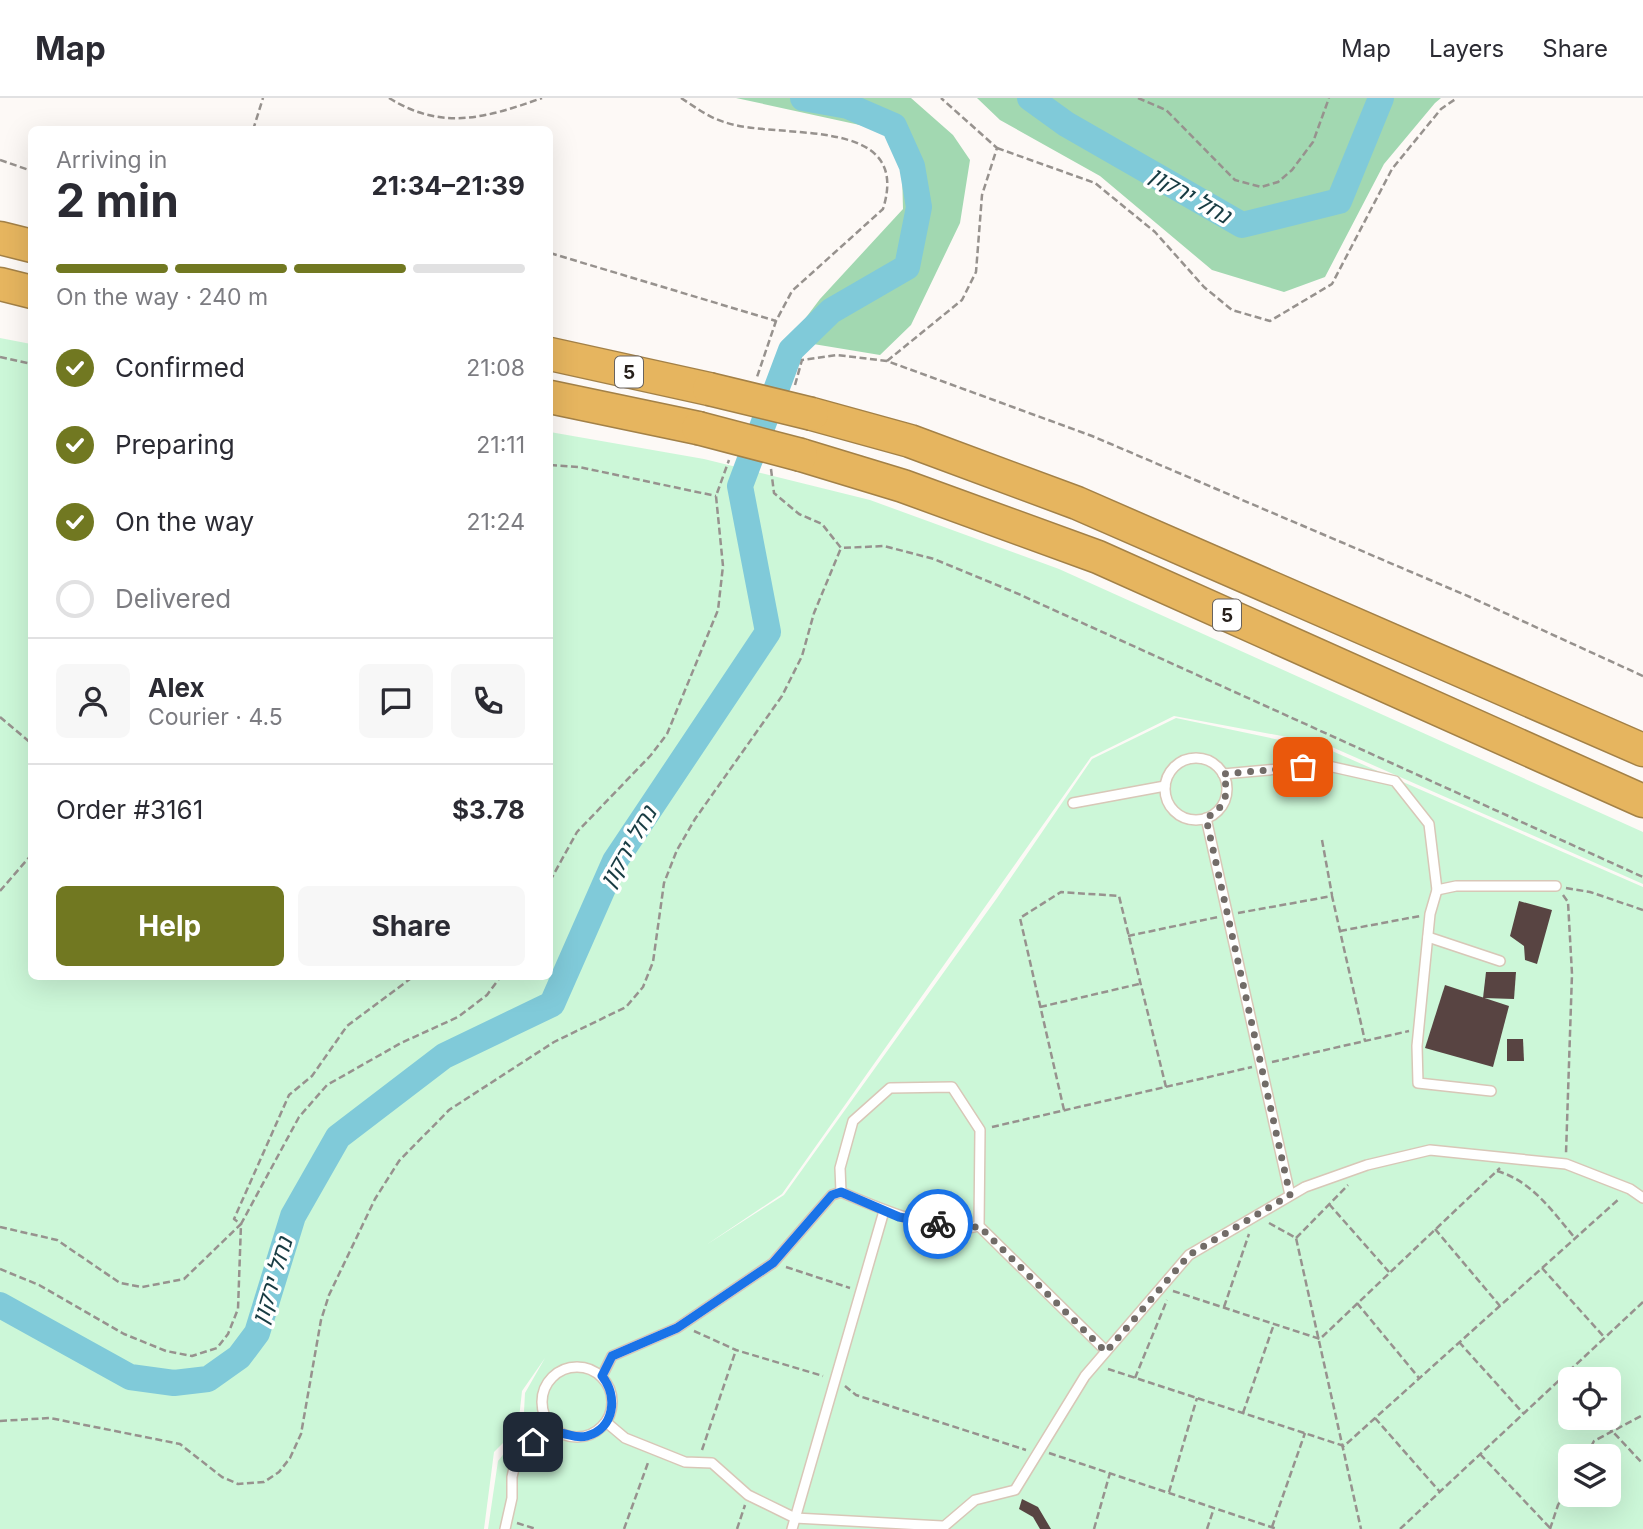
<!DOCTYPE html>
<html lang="en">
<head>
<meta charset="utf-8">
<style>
	body { margin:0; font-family:Inter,"Noto Sans Hebrew",sans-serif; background:#f7f7f7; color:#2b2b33; height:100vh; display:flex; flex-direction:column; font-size:26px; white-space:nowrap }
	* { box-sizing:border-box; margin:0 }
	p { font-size:23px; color:#7c7c81 }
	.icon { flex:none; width:38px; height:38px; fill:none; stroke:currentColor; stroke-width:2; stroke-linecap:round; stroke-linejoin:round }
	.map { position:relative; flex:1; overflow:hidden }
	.side { position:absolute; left:28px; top:28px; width:525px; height:854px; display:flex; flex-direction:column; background:#fff; border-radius:10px; box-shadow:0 7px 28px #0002 }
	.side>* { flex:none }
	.buttons { position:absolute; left:1558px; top:1269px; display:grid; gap:14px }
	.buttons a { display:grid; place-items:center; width:63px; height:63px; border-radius:10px; background:#fff; box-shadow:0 7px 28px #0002; font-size:35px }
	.pin { position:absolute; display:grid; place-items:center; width:60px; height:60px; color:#fff; margin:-30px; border-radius:14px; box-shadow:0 4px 10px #0006 }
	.courier { position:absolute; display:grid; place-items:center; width:70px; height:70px; margin:-35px; border:5px solid #1a73e8; border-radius:50%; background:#fff; color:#222; box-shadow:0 2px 9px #0007 }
	.overview em { font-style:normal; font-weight:700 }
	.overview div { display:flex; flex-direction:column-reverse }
	.overview { display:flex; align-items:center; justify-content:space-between; height:119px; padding:0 28px }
	h1 { font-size:46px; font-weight:700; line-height:52px }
	.bar { display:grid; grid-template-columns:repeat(4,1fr); gap:10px 7px; align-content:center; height:84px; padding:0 28px }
	.bar i { height:9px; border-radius:5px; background:#e1e1e2 }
	.bar .selected { background:#717821 }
	.bar p { grid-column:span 4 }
	.line { display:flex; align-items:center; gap:18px; padding:0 28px; border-top:2px solid #e1e1e2 }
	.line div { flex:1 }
	.round { display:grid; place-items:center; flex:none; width:74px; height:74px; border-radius:10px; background:#f7f7f7 }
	ol { padding:0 28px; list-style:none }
	li { display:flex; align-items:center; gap:21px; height:77px }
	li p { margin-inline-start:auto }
	li .icon { padding:7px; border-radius:50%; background:#717821; color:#fff; stroke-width:4 }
	li:last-child { color:#7c7c81 }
	li i { width:38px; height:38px; border:4px solid #e1e1e2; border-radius:50% }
	.cta { display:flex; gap:14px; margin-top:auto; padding:14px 28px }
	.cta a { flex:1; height:80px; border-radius:10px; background:#717821; color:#fff; font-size:28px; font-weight:700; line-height:80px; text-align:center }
	.cta a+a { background:#f7f7f7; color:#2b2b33 }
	header { display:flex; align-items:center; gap:42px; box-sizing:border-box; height:98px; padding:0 35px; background:#fff; border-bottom:2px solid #e1e1e2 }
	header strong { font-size:33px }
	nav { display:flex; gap:38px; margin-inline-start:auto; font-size:24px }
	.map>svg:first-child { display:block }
	.green { fill:#ccf7d8; fill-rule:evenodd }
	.forest { fill:#a2d8b1 }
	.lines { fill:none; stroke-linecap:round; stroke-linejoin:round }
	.river { stroke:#80cad9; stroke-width:26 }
	.building { fill:#584442 }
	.service-casing { stroke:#d8c7b7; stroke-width:12 }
	.motorway-casing { stroke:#a38147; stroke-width:35 }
	.path { stroke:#97928e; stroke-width:2.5; stroke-dasharray:7 3.5; stroke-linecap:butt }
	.service { stroke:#fff; stroke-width:9 }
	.motorway { stroke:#e6b55f; stroke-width:32 }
	.motorway-bridge-casing { stroke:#a38147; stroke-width:35; stroke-linecap:butt }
	.motorway-bridge { stroke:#e6b55f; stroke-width:32 }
	.done { stroke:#726c68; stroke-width:7; stroke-dasharray:0 12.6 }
	.route { stroke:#1a73e8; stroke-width:9 }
	.labels { text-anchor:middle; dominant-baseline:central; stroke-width:7; stroke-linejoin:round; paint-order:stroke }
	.shield { fill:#fff; stroke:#68635f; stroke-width:2 }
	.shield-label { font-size:19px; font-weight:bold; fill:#27201b }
	.water-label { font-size:23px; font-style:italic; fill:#183c43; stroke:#fff }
</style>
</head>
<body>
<header>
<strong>Map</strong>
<nav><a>Map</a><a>Layers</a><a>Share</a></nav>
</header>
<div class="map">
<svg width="1643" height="1431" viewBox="0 0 1643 1431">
	<rect width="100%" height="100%" fill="#fdf9f6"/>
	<!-- green -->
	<path class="green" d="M0 240 31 246 32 878H550V334L704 361 870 402 1059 471 1643 734V786L1325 646 1174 618 1091 659 782 1096 706 1147 784 1097 997 800 1092 661 1176 620 1332 653 1643 789V1431H488L498 1363 523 1332 525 1295 545 1260 522 1293 518 1330 494 1354 484 1431H0ZM1570 1281H1608V1320H1570ZM1570 1358H1608V1396H1570Z"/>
	<!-- forest -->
	<g class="forest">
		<path d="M736 0H911L953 37 970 62 960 125 911 227 880 257 789 242 820 201 903 111 901 36Z"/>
		<path d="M977 0H1441L1435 5 1384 66 1325 179 1284 194 1212 172 1100 78 1000 22Z"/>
	</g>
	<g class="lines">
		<!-- river -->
		<g class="river">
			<path d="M1030 0 1066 26 1242 127 1339 103 1381 0"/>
			<path d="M0 1207 130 1279 174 1285 208 1281 239 1259 257 1235 293 1118 338 1039 444 958 552 906 615 763 768 534 740 388 791 252 831 213 907 169 919 109 912 68 894 28 848 8 803 0"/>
		</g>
	</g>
	<!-- building -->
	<g class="building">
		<path d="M1519 803 1552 812 1537 866 1525 862 1524 848 1510 838Z"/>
		<path d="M1486 874H1516L1514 901 1483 900Z"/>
		<path d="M1445 887 1509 908 1493 969 1425 950Z"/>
		<path d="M1507 941H1523L1524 963H1507Z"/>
		<path d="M1022 1401 1038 1409 1051 1431H1040L1033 1419 1019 1411Z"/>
	</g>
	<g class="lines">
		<defs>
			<g id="service">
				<circle cx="1196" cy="691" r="31"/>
				<path d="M1223 676 1324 667 1395 683 1429 726 1437 792 1430 816 1417 948 1418 985 1491 993"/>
				<path d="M1073 705 1165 688"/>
				<path d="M1206 720 1290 1097"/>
				<path d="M1437 792 1456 788H1556"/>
				<path d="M1428 839 1500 863"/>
				<path d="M979 1128C942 1138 876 1109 841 1094L840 1070 853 1023 890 990 952 989 980 1032 979 1128 1106 1253"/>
				<circle cx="577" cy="1304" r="35"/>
				<path d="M602 1278 612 1258 677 1230 773 1165 832 1097 841 1094"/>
				<path d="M606 1324 625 1340 685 1364 712 1365 748 1397 795 1420 942 1428"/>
				<path d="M505 1431 512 1400V1379L516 1361 533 1344 559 1334"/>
				<path d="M792 1431 884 1113"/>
				<path d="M941 1431 975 1402 1015 1392 1085 1278 1189 1157 1305 1089 1367 1067 1430 1052 1566 1066 1630 1091 1643 1100"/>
			</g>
			<g id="motorway">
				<path d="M0 140 32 148"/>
				<path d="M0 186 32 194"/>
				<path d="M550 256 709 291"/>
				<path d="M550 299 698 330"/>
				<path d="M812 316 910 343 1077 405 1643 652"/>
				<path d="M801 357 903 388 1098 459 1643 703"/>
			</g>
		</defs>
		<!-- service casing -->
		<use href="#service" class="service-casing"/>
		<!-- motorway casing -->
		<use href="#motorway" class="motorway-casing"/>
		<!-- path -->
		<g class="path">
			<path d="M389 0C442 33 486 20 542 0"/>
			<path d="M681 0C695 9 708 19 724 24 778 43 913 15 883 111L792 193 776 223 757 279"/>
			<path d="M1138 0 1166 12 1235 82 1261 89 1278 84 1292 72 1313 44 1329 0"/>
			<path d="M253 32 263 0"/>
			<path d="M997 50 1095 85 1155 134 1204 189 1232 212 1270 223 1332 186 1392 71 1441 11 1457 0"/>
			<path d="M0 62 32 73"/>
			<path d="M550 155 776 223"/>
			<path d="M0 259 32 266"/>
			<path d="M887 263 962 202 976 174 982 97 997 50 941 0"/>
			<path d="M795 287 802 262 837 257 887 263 1092 338 1470 499 1643 578"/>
			<path d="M550 367 579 369 716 398"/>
			<path d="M771 371 774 395 799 416 822 426 841 450 884 448 934 461 1014 494 1643 779"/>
			<path d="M0 619 32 646"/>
			<path d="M1322 742 1332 797"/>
			<path d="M550 783 577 734 651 657 667 636 718 512 723 468 716 398 729 362"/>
			<path d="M1566 790 1590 794 1643 812"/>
			<path d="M0 793 32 756"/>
			<path d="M1563 797 1568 804 1572 876 1566 1055"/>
			<path d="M1238 815 1332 798 1365 943"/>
			<path d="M1340 833 1420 818"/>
			<path d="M1128 838 1218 819"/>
			<path d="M1040 909 1139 886"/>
			<path d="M1272 964 1409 933"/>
			<path d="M1064 1012 1020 820 1061 794 1119 798 1166 989"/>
			<path d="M992 1029 1252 969"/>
			<path d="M1497 1073C1532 1083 1552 1113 1575 1140"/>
			<path d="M1329 1106 1389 1174"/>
			<path d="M1269 1125 1296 1140 1361 1431"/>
			<path d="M0 1129 57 1142 120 1185 142 1189 184 1181 241 1126 234 1121 289 997 312 978 347 928 414 878"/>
			<path d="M1435 1131 1500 1208"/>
			<path d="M1296 1140 1348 1087"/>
			<path d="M786 1169 850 1190"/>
			<path d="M1542 1170 1605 1240"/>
			<path d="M0 1171 39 1187 124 1236 166 1253 192 1258 217 1250 228 1236 238 1211 241 1126 299 1019 327 987 401 945 458 919 487 897 501 878"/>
			<path d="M1173 1193 1320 1241 1500 1070"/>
			<path d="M1357 1205 1419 1280"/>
			<path d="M1224 1209 1249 1136"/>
			<path d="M694 1233 736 1252 823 1278"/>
			<path d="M1459 1244 1523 1315"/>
			<path d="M1108 1271 1344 1348 1620 1100"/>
			<path d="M1563 1279 1570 1286"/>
			<path d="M1135 1280 1167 1202"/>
			<path d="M845 1288 856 1297 1026 1352"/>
			<path d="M1243 1315 1274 1226"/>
			<path d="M1375 1320 1440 1394"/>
			<path d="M1600 1320 1643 1366"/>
			<path d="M0 1323 50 1320 180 1346 222 1379 238 1386 264 1384 279 1374 290 1360 301 1336 321 1222 329 1197 375 1101 399 1063 449 1012 554 944 626 909 643 889 653 864 664 785 677 752 695 721 782 598 802 558 814 515 841 450"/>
			<path d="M702 1352 736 1252"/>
			<path d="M1049 1355 1277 1431"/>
			<path d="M1480 1356 1551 1431"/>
			<path d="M1586 1358 1594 1343 1643 1317"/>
			<path d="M1169 1394 1197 1300"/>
			<path d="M517 1425 536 1431"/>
			<path d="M1272 1429 1305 1335"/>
			<path d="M624 1431 649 1362"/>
			<path d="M737 1431 745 1407"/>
			<path d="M1094 1431 1110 1375"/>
			<path d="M1207 1431 1214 1410"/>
			<path d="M1400 1431 1643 1204"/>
			<path d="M1550 1431 1558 1407 1570 1386"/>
		</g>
		<!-- service -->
		<use href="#service" class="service"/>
		<!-- motorway -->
		<use href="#motorway" class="motorway"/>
		<defs>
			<g id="motorway-bridge">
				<path d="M709 291 812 316"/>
				<path d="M698 330 801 357"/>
			</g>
		</defs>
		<!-- motorway-bridge casing -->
		<use href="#motorway-bridge" class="motorway-bridge-casing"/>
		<!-- motorway-bridge -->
		<use href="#motorway-bridge" class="motorway-bridge"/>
	</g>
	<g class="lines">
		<!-- done -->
		<path class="done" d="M938 1126 967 1131 979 1128 1106 1254 1189 1157 1290 1097 1206 720C1225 710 1230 696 1223 676L1303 669"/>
		<!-- route -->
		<path class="route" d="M533 1344C540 1341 552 1334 560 1335 570 1336 576 1341 587 1338 615 1330 618 1298 602 1278L612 1258 677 1230 773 1165 832 1097 841 1094 899 1119 938 1126"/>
	</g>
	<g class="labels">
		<!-- shield labels -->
		<g class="shield">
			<rect x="615" y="258.5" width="28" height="31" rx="5"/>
			<rect x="1213" y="501.5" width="28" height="31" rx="5"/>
		</g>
		<g class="shield-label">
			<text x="629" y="274">5</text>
			<text x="1227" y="517">5</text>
		</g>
		<!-- water labels -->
		<g class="water-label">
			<text transform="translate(1190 97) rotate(30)">נחל ירקון</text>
			<text transform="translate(628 749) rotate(-60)">נחל ירקון</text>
			<text transform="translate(272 1183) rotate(-73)">נחל ירקון</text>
		</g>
	</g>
</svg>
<div class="buttons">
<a><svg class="icon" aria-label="locate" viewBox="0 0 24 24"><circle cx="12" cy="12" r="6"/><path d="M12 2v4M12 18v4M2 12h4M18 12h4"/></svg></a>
<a><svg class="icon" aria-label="layers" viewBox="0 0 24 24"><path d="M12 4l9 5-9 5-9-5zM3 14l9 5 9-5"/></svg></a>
</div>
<div class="pin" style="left:1303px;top:669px;background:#ea580c"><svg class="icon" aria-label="bag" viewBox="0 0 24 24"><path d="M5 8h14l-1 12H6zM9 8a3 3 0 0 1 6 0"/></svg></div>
<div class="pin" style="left:533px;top:1344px;background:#1f2937"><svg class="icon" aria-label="home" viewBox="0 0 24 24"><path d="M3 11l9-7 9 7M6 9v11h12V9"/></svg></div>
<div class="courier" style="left:938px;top:1126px"><svg class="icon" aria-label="bike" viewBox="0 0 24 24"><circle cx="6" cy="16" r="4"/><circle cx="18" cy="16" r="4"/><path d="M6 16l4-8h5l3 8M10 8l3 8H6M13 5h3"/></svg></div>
<section class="side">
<div class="overview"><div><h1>2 min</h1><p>Arriving in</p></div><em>21:34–21:39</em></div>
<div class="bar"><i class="selected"></i><i class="selected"></i><i class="selected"></i><i></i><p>On the way · 240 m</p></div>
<ol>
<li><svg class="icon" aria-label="check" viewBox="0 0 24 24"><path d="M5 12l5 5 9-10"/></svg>Confirmed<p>21:08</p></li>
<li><svg class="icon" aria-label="check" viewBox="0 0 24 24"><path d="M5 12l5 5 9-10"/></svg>Preparing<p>21:11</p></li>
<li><svg class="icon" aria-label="check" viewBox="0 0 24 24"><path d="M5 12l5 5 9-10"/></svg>On the way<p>21:24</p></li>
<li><i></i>Delivered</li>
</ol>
<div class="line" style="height:126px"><a class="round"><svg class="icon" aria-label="person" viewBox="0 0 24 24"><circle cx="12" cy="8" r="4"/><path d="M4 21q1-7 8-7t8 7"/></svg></a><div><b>Alex</b><p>Courier · 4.5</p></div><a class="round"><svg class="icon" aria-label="chat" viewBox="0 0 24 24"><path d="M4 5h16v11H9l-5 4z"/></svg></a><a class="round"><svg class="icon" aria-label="phone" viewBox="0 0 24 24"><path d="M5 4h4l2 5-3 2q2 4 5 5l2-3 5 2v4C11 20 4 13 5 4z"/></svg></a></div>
<div class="line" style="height:91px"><div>Order #3161</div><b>$3.78</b></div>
<div class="cta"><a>Help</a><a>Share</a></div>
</section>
</div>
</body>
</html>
